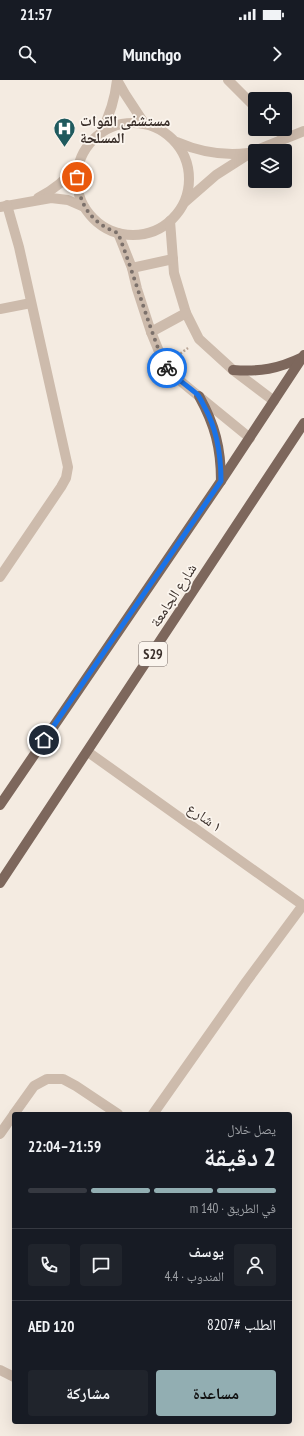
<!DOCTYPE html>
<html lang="ar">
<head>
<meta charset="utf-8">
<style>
	body { margin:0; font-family:"PT Sans Narrow","Noto Naskh Arabic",sans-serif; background:#20242c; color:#f1f3f6; direction:rtl; height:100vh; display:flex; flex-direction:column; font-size:15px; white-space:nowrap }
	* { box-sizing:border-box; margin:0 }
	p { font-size:13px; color:#9ea1a6 }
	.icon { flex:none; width:22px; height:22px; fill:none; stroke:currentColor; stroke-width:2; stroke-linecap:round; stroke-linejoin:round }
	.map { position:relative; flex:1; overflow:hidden; direction:ltr }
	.details { position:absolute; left:12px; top:1032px; width:280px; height:312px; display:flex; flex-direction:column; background:#171b24; border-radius:4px; box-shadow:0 4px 16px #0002; direction:rtl }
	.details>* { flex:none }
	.tools { position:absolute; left:248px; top:12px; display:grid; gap:8px }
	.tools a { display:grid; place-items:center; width:44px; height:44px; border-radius:4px; background:#171b24; box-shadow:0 4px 16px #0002; font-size:20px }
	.pin { position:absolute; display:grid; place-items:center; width:34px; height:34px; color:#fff; margin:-17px; border:2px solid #fff; border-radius:50%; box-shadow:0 1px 4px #0007 }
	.courier { position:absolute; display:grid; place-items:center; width:40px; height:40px; margin:-20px; border:3px solid #1a73e8; border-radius:50%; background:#fff; color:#222; box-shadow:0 1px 5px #0007 }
	.headline em { font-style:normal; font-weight:700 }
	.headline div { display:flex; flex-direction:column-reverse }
	.headline { display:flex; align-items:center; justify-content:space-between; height:68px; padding:0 16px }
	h1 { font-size:26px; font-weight:700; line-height:30px }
	.bar { display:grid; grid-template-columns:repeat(4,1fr); gap:6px 4px; align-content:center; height:48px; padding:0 16px }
	.bar i { height:5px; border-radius:3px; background:#363941 }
	.bar .current { background:#92aeb2 }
	.bar p { grid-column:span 4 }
	.line { display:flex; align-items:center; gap:10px; padding:0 16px; border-top:1px solid #363941 }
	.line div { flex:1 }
	.round { display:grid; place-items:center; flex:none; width:42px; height:42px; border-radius:4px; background:#20242c }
	.button { display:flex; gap:8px; margin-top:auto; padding:8px 16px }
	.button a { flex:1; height:46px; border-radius:4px; background:#92aeb2; color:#111; font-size:16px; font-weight:700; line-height:46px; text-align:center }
	.button a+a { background:#20242c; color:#f1f3f6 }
	.status { display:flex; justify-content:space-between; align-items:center; height:28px; padding:0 20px; background:#171b24; direction:ltr }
	.status svg { height:11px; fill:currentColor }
	header { display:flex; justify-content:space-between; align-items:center; height:52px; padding:0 16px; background:#171b24; font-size:18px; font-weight:700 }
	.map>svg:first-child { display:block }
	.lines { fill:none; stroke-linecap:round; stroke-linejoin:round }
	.path { stroke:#b9a596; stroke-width:2.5; stroke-dasharray:2 2; stroke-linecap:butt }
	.minor { stroke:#cdbbac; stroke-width:10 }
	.major { stroke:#7d675c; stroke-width:10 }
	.done { stroke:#7c716b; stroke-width:4; stroke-dasharray:0 7.2 }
	.route { stroke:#1a73e8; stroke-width:5 }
	.labels { text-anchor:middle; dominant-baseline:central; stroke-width:3.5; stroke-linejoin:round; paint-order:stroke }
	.shield { fill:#fbf5ee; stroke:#756b66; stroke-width:1 }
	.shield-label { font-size:14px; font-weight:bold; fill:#3b302b }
	.poi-label { font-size:15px; font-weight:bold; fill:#3b302b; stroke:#fbf5ee; text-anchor:start }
	.street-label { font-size:15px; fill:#3b302b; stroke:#fbf5ee }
</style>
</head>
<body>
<div class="status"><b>21:57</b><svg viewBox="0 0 49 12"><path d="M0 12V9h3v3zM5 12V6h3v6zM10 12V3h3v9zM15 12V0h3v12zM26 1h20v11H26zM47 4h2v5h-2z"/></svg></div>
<header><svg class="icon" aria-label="forward" viewBox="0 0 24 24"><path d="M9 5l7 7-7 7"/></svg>Munchgo<svg class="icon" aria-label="search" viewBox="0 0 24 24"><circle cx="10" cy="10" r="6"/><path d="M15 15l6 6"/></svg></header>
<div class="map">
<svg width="304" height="1356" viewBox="0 0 304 1356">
	<rect width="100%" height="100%" fill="#f4ebe1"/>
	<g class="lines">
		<!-- path -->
		<path class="path" d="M177 276 188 268"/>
		<!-- minor -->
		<g class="minor">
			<path d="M117 0 125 14 144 43"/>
			<path d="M228 0 255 27"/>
			<circle cx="133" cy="99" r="56"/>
			<path d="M277 49 286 58"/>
			<path d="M101 52C110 35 115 19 117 0"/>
			<path d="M177 62C200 72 223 76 248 73"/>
			<path d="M38 118C55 109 67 99 78 85"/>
			<path d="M185 122 216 95 252 72 304 51"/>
			<path d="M0 127 51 118 68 120 84 127"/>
			<path d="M170 141 174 193 186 233 199 259 233 290 274 321"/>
			<path d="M118 153 132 188 137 209 151 252 165 286 172 294 190 309 250 358"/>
			<path d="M132 188 173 179"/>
			<path d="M0 229 31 223"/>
			<path d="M151 252 186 233"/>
			<path d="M0 497 61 407 66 398 68 387 19 167 7 125"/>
			<path d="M88 672 304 826"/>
			<path d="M14 1034 34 1006 47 999H63L76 1006 118 1034"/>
			<path d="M153 1034 246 902 303 825"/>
			<path d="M0 1054 14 1034"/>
			<path d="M0 1290 14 1297"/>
		</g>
		<!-- major -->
		<g class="major">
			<path d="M233 290C260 292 278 289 303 277"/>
			<path d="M199 316C215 345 221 368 221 401"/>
			<path d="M0 725 221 401 304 275"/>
			<path d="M0 803 304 343"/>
		</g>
	</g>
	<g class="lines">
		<!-- done -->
		<path class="done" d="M77 97C79 125 91 143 118 153 135 197 147 242 165 286L167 288"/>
		<!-- route -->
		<path class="route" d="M44 660 221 401C221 375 217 349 204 326 202 322 200 318 198 315 188 306 176 299 167 288"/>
	</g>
	<!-- icons -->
	<defs>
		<symbol id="hospital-pin" viewBox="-11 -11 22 30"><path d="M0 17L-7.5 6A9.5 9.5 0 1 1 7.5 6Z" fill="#1f5a5e" stroke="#fbf5ee"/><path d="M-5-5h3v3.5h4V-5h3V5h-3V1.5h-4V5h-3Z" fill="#fff"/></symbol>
	</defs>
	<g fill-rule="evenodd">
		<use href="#hospital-pin" x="52" y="36" width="25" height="34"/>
	</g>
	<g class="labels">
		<!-- shield labels -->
		<rect class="shield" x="139" y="562" width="28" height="24" rx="3"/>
		<g class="shield-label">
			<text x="153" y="574">S29</text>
		</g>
		<!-- poi labels -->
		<g class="poi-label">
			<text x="80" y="40">مستشفى القوات<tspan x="80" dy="17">المسلحة</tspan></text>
		</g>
		<!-- street labels -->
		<g class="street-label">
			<text transform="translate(173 515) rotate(-57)">شارع الجامعة</text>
			<text transform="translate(205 737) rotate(35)">١ شارع</text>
		</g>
	</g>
</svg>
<div class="tools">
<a><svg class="icon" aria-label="locate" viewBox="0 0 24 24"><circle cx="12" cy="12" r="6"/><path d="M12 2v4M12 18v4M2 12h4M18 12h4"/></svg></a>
<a><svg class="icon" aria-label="layers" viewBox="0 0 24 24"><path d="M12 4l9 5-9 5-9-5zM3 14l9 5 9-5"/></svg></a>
</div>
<div class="pin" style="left:77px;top:97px;background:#ea580c"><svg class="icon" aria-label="bag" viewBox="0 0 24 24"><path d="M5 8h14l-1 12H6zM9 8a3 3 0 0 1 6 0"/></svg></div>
<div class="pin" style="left:44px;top:660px;background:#1f2937"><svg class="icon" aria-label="home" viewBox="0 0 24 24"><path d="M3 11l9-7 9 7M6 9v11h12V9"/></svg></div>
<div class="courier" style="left:167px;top:288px"><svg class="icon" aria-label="bike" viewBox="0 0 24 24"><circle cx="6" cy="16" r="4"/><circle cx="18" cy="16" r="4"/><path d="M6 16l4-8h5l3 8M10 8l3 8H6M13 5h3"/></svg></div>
<section class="details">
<div class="headline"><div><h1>2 دقيقة</h1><p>يصل خلال</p></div><em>21:59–22:04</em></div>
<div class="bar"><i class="current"></i><i class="current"></i><i class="current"></i><i></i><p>في الطريق · 140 m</p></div>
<div class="line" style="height:72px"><a class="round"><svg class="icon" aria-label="person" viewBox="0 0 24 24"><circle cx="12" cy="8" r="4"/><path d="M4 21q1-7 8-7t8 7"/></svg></a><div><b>يوسف</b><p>المندوب · 4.4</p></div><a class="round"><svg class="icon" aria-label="chat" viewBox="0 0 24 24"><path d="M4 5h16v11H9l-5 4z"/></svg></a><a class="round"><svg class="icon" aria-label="phone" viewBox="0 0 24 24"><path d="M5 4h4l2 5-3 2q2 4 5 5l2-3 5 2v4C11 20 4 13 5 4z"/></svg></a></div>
<div class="line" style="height:52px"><div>الطلب #8207</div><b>AED 120</b></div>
<div class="button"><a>مساعدة</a><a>مشاركة</a></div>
</section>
</div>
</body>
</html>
